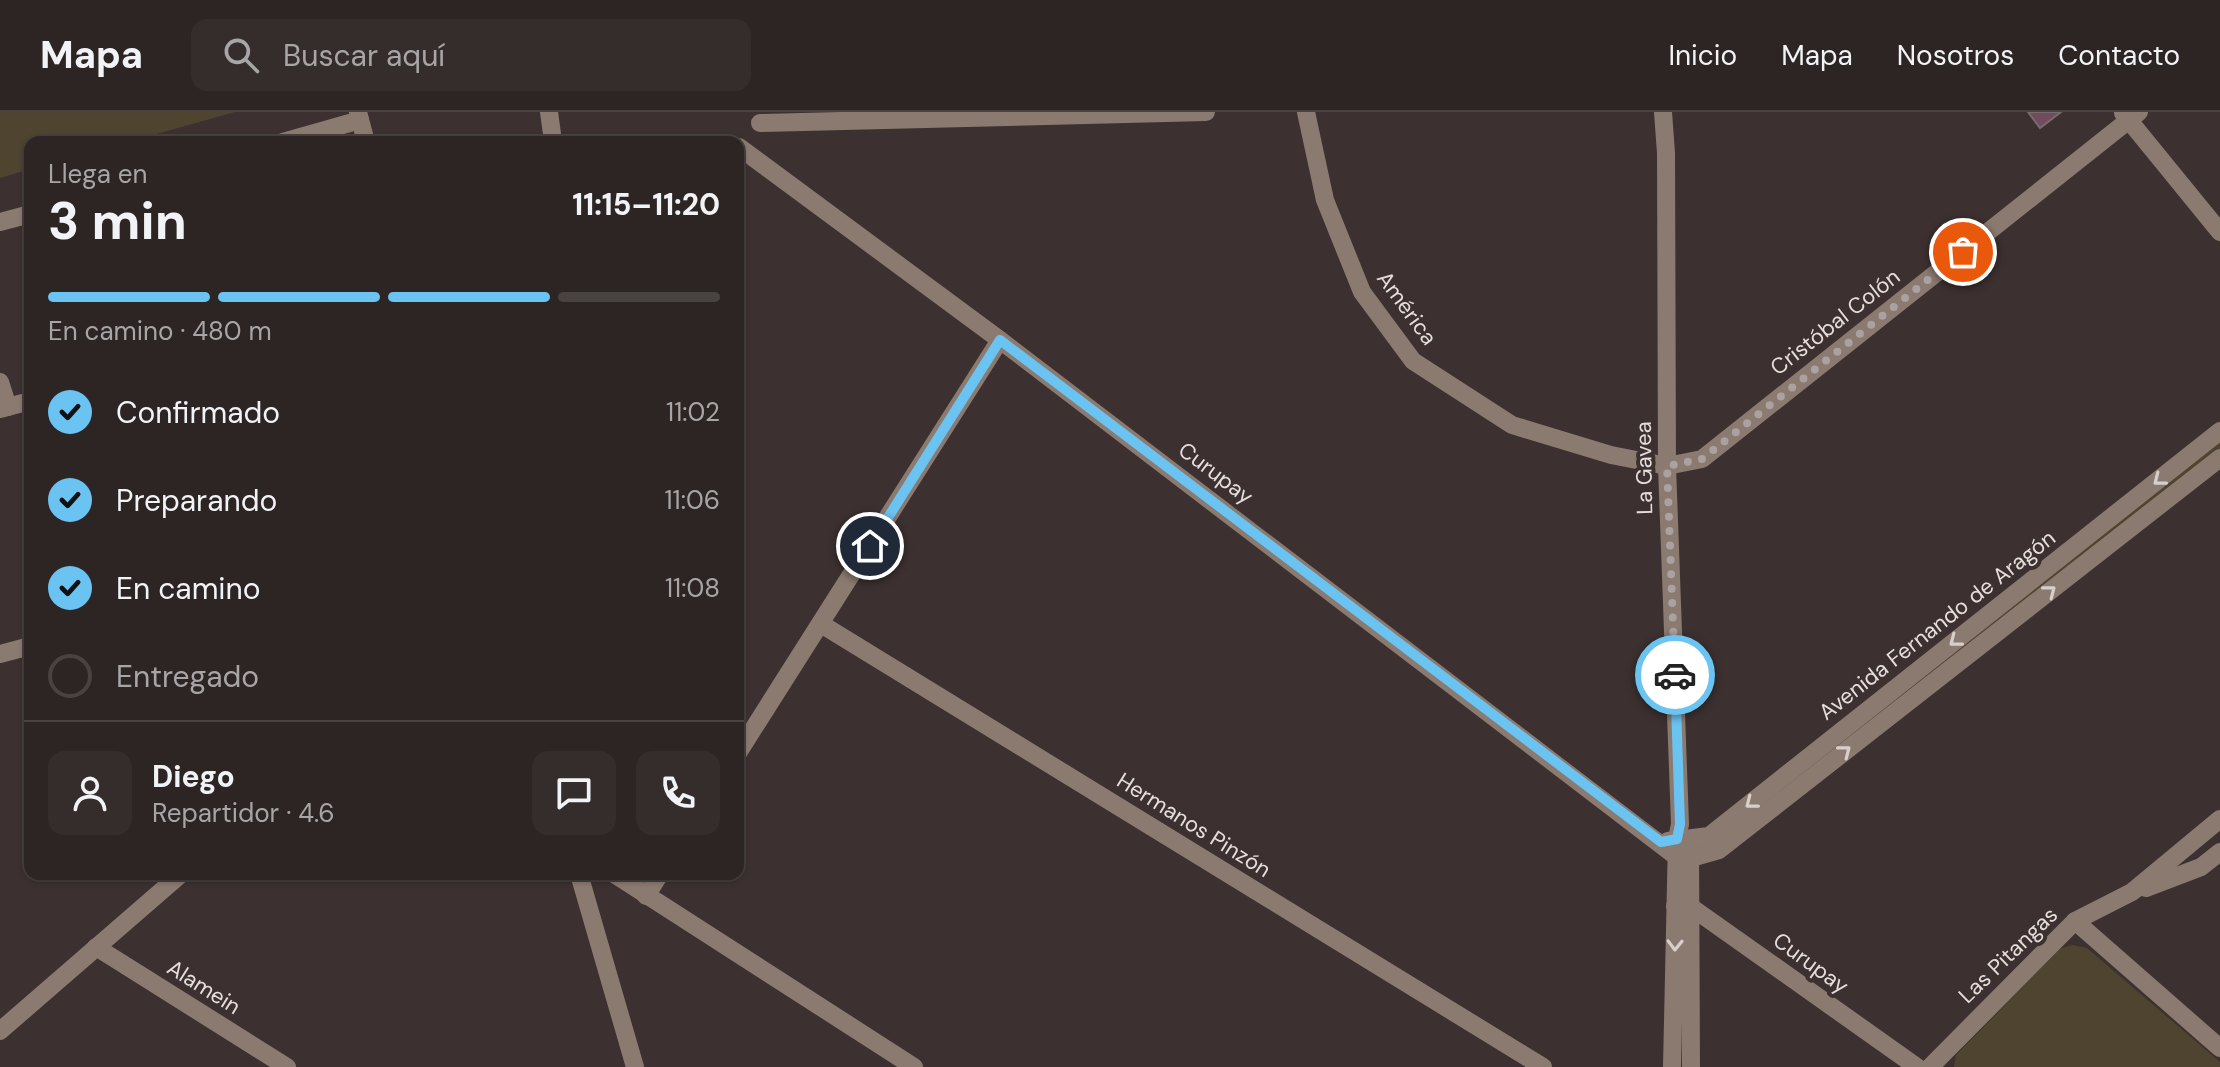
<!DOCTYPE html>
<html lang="es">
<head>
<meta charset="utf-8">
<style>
	body { margin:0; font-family:"DM Sans",sans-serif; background:#352d2c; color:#f1f3f6; height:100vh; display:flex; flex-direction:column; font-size:30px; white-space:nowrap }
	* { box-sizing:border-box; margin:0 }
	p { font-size:26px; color:#a7a5a6 }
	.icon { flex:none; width:44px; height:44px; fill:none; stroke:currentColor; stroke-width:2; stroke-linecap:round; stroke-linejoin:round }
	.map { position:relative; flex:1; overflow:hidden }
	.panel { position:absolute; left:24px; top:24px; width:720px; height:744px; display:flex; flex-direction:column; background:#2d2524; border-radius:16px; box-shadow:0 2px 6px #0004,0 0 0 2px #484241 }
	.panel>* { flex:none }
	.pin { position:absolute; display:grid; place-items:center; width:68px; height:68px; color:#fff; margin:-34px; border:4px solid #fff; border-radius:50%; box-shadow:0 2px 8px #0007 }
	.courier { position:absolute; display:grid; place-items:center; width:80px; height:80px; margin:-40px; border:6px solid #6bc3f2; border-radius:50%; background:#fff; color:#222; box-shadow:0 2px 10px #0007 }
	.overview em { font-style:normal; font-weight:700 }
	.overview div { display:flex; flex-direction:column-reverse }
	.overview { display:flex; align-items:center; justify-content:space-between; height:136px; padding:0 24px }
	h1 { font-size:52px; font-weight:700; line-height:60px }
	.bar { display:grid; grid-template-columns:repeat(4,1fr); gap:12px 8px; align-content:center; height:96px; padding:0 24px }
	.bar i { height:10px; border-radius:6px; background:#484241 }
	.bar .selected { background:#6bc3f2 }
	.bar p { grid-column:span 4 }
	.line { display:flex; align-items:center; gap:20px; padding:0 24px; border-top:2px solid #484241 }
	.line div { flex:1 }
	.round { display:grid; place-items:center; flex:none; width:84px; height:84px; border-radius:16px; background:#352d2c }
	ol { padding:0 24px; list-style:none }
	li { display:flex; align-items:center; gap:24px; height:88px }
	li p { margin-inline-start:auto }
	li .icon { padding:8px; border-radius:50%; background:#6bc3f2; color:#111; stroke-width:4 }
	li:last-child { color:#a7a5a6 }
	li i { width:44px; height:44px; border:4px solid #484241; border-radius:50% }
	header { display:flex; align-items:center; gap:48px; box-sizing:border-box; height:112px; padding:0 40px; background:#2d2524; border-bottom:2px solid #484241 }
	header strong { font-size:38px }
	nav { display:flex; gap:44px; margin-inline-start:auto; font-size:28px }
	.search { width:560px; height:72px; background:#352d2c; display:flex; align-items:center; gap:20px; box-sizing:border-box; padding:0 28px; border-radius:16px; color:#a7a5a6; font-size:30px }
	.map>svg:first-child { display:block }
	.green { fill:#4f4430 }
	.building { fill:#724b5c; stroke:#786b70; stroke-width:2 }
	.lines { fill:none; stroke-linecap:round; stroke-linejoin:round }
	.minor { stroke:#8b7a70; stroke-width:18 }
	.oneway { stroke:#d8cfcd }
	.done { stroke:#aaa1a0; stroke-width:8; stroke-dasharray:0 14.4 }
	.route { stroke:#6bc3f2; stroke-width:10 }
	.labels { text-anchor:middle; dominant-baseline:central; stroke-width:8; stroke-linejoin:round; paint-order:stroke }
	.street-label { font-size:22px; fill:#e5dedd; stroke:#3c3130 }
</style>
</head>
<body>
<header>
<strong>Mapa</strong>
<div class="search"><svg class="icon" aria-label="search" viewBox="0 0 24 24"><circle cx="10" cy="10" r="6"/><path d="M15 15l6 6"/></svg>Buscar aquí</div>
<nav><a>Inicio</a><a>Mapa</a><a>Nosotros</a><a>Contacto</a></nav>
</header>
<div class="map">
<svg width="2220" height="955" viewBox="0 0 2220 955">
	<rect width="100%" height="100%" fill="#3c3130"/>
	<!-- green -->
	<g class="green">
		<path d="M0 0H235L128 30H30V57L0 66Z"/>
		<path d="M2220 328V337L1719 733 1714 726Z"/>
		<path d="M2072 833 2087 836 2220 950V955H1954L1956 943 2060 837Z"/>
	</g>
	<!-- building -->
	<path class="building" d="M2028 0H2061L2040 16Z"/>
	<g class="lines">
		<!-- minor -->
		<g class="minor">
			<path d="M358 0 366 30"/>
			<path d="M549 0 552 22"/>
			<path d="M1306 0 1325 88 1362 180 1413 249 1512 313 1611 343 1667 354 1702 347 2139 0"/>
			<path d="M1663 0 1666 41 1667 354 1680 712 1677 727 1672 955"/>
			<path d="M2123 1 2220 120"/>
			<path d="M760 11 1206 0"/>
			<path d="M283 30 360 8"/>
			<path d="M739 35 1000 228 1677 745 1691 746 1719 738 2220 346"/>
			<path d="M0 110 30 102"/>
			<path d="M0 270 8 295"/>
			<path d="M0 297 30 289"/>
			<path d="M821 512 1543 955"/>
			<path d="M0 542 30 534"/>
			<path d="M738 641 1000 228"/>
			<path d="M1668 729 1709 724 2220 319"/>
			<path d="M1690 734 1691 955"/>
			<path d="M579 762 635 955"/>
			<path d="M614 762 914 955"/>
			<path d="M2146 776 2201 755 2220 740"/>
			<path d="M646 784 660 762"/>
			<path d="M1675 794 1691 795 1917 955"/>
			<path d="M2075 809 2220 936"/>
			<path d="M96 835 287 955"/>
			<path d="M0 919 181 762"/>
			<path d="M1930 955 2075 809 2132 780 2220 707"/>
		</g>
	</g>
	<!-- one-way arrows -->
	<defs><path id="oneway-chevron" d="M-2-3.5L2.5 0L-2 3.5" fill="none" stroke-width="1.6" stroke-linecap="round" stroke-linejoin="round" transform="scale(2)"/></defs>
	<g class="oneway">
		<use href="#oneway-chevron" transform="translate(2159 368) rotate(142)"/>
		<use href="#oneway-chevron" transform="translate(2050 479) rotate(-38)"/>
		<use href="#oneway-chevron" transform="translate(1955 529) rotate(142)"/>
		<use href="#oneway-chevron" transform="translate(1845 639) rotate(-38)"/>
		<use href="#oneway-chevron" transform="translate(1751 691) rotate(142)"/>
		<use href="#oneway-chevron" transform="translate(1675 833) rotate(91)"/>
	</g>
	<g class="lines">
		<!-- done -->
		<path class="done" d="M1675 563 1667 354 1702 347 1963 140"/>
		<!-- route -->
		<path class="route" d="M870 434 1000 228 1661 730 1677 727 1680 712 1675 563"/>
	</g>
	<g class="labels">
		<!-- street labels -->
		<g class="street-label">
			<text transform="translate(1407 196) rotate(54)">América</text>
			<text transform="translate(1835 210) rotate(-38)">Cristóbal Colón</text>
			<text transform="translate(1644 356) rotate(-91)">La Gavea</text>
			<text transform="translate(1216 361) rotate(37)">Curupay</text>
			<text transform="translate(1937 513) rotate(-38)">Avenida Fernando de Aragón</text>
			<text transform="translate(1194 713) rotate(32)">Hermanos Pinzón</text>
			<text transform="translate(2008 843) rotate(-44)">Las Pitangas</text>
			<text transform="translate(1811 851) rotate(36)">Curupay</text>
			<text transform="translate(204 875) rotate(32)">Alamein</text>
		</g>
	</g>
</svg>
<div class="pin" style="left:1963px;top:140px;background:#ea580c"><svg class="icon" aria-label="bag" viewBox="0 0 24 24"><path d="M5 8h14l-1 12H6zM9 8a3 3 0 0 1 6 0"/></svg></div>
<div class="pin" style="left:870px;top:434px;background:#1f2937"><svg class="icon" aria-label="home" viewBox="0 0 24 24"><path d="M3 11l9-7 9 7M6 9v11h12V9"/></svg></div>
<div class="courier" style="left:1675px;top:563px"><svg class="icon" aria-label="car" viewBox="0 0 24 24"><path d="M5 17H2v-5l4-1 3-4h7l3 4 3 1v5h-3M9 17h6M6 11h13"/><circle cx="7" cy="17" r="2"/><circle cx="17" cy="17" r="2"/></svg></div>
<section class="panel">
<div class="overview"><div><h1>3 min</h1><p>Llega en</p></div><em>11:15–11:20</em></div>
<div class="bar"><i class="selected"></i><i class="selected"></i><i class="selected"></i><i></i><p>En camino · 480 m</p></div>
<ol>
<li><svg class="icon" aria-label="check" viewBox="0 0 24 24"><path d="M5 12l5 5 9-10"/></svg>Confirmado<p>11:02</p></li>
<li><svg class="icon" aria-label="check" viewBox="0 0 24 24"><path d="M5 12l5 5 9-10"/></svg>Preparando<p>11:06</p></li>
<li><svg class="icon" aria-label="check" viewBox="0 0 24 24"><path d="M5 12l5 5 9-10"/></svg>En camino<p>11:08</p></li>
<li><i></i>Entregado</li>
</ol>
<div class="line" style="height:144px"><a class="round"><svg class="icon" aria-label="person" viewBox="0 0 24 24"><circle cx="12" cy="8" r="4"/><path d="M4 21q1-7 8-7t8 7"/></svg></a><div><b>Diego</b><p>Repartidor · 4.6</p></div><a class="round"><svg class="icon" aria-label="chat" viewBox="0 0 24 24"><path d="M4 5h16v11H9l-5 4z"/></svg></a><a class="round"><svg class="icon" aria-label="phone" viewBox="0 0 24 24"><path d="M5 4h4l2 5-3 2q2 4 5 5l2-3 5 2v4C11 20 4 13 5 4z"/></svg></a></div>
</section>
</div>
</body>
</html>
